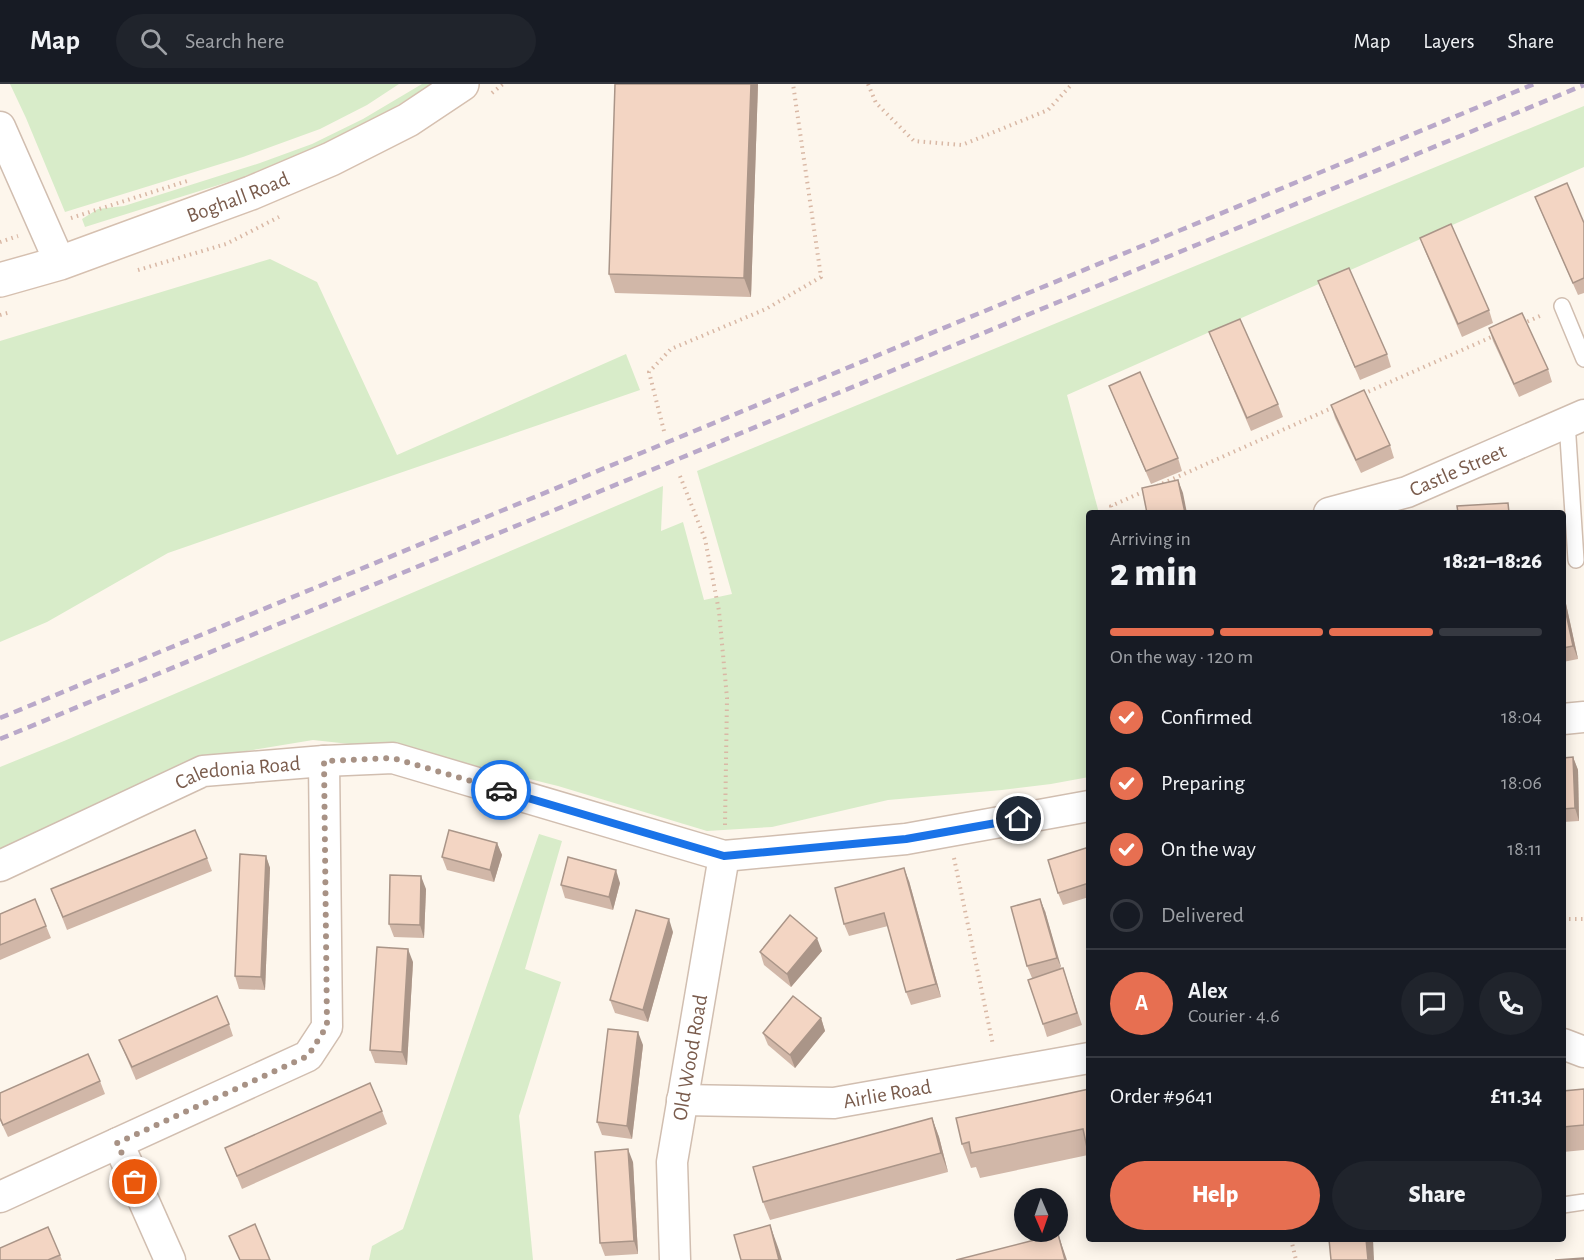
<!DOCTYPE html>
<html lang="en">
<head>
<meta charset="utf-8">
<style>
	body { margin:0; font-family:"Alegreya Sans",sans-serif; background:#20242c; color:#f1f3f6; height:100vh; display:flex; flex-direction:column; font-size:22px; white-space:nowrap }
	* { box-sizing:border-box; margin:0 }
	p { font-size:20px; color:#9ea1a6 }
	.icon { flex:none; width:33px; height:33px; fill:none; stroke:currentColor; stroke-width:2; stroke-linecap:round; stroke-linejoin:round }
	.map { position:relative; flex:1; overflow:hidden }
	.side { position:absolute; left:1086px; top:426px; width:480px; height:732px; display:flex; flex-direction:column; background:#171b24; border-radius:6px; box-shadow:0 3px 15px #0003 }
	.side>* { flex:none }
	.needle { width:39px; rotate:178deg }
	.buttons { position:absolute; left:1014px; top:1104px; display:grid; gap:12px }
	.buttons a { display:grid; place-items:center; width:54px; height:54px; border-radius:50%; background:#171b24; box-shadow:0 3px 15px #0003; font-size:30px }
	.pin { position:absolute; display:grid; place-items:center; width:51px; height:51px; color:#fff; margin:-26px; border:3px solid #fff; border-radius:50%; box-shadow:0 2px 6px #0007 }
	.courier { position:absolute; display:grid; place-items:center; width:60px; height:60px; margin:-30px; border:4px solid #1a73e8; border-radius:50%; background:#fff; color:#222; box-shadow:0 2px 8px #0007 }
	.overview em { font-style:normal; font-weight:800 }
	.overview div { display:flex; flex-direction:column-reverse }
	.overview { display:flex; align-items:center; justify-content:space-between; height:102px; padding:0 24px }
	h1 { font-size:39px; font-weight:800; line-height:45px }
	.bar { display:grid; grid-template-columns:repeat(4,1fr); gap:9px 6px; align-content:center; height:72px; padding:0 24px }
	.bar i { height:8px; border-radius:4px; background:#363941 }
	.bar .selected { background:#e76f51 }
	.bar p { grid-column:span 4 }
	.line { display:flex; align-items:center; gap:15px; padding:0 24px; border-top:2px solid #363941 }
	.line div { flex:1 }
	.round { display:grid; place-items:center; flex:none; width:63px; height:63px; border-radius:32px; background:#20242c }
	ol { padding:0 24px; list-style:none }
	li { display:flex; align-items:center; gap:18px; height:66px }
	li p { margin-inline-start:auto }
	li .icon { padding:6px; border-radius:50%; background:#e76f51; color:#fff; stroke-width:4 }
	li:last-child { color:#9ea1a6 }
	li i { width:33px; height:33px; border:3px solid #363941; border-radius:50% }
	.primary-button { display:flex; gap:12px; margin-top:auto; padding:12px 24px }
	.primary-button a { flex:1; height:69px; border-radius:36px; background:#e76f51; color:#fff; font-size:24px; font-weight:800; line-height:69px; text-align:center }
	.primary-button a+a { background:#20242c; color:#f1f3f6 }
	header { display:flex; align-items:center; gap:36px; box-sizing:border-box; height:84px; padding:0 30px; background:#171b24; border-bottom:2px solid #363941 }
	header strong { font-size:28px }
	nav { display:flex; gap:33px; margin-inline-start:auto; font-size:21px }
	.search { width:420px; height:54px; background:#20242c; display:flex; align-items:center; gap:15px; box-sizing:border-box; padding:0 21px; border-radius:33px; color:#9ea1a6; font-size:22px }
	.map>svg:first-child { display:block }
	.green { fill:#d8ecc9 }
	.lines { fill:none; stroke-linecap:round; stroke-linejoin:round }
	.lane-casing { stroke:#d1beb0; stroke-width:18 }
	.street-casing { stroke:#d1beb0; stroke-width:33 }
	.secondary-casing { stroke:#d6c0b0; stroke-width:36 }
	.path { stroke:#d9b8a5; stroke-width:4; stroke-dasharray:1.5 4.5; stroke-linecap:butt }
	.lane { stroke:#fff; stroke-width:15 }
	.street { stroke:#fff; stroke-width:30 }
	.secondary { stroke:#fff; stroke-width:33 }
	.rail { stroke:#b9a8c9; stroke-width:4.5; stroke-dasharray:9 6; stroke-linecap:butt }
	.wall { fill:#d1b7a8 }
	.shaded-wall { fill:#aa9588 }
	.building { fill:#f3d5c3; stroke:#aa9588; stroke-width:1.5 }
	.done { stroke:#a89285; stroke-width:6; stroke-dasharray:0 10.8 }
	.route { stroke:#1a73e8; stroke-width:8 }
	.labels { text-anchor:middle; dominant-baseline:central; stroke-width:4.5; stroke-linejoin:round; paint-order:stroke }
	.street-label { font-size:21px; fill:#7a5c4d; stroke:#fffaf3 }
</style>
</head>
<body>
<header>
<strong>Map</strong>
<div class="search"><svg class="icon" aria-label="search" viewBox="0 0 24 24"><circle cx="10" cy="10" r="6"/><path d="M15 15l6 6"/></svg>Search here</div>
<nav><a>Map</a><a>Layers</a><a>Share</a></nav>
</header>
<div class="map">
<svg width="1584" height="1176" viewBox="0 0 1584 1176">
	<rect width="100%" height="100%" fill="#fdf6ec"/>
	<!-- green -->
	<g class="green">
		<path d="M10 0H399L367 21 320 45 243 73 65 128 26 34Z"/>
		<path d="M422 0H433L365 41 314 67 263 87 85 143 82 135 98 125 124 122 260 79 312 60 363 35Z"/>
		<path d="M1584 22V83L1067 311 1099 429H1089V693L1051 700 1002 706 888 716 772 743 707 747 558 702 414 667 313 656 210 673 0 765V683L64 657 663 402 661 447 683 438 704 516 732 510 697 387Z"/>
		<path d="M270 175 317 198 397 371 626 270 640 306 168 469 47 538 0 558V257Z"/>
		<path d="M539 750 562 757 525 885 561 898 519 1032 533 1176H369L372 1162 403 1145Z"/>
	</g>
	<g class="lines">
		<defs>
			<g id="lane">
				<path d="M1562 222 1584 275"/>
				<path d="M1567 338 1576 476"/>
				<path d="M1563 1121 1584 1118"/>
			</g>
			<g id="street">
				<path d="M0 43 60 179"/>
				<path id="s1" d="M1329 429 1407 408 1584 331"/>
				<path d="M1563 635 1584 633"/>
				<path id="s2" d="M0 782 203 687 324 677 393 674 724 772 906 755 1089 722"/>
				<path d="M1563 960 1584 968"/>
				<path id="s3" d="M682 1016 834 1019 1089 974"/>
				<path d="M118 1059 170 1176"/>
				<path d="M0 1113 308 972 327 943 324 677"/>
				<path id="s4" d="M675 1176 672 1078 724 772"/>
			</g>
			<g id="secondary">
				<path id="s5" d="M0 196 60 179 251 109 331 75 408 36 462 0"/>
			</g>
		</defs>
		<!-- lane casing -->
		<use href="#lane" class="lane-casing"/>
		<!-- street casing -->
		<use href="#street" class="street-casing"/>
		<!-- secondary casing -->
		<use href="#secondary" class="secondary-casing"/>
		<!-- path -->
		<g class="path">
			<path d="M868 0 876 19 914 57 962 61 1048 26 1072 0"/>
			<path d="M492 9 503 0"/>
			<path d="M71 134 187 97"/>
			<path d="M0 158 18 152"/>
			<path d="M138 186 226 160 279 133"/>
			<path d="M0 231 11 228"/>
			<path d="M1522 240 1542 231"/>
			<path d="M1363 310 1496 251"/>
			<path d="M664 347 649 288 671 265 766 225 821 193 793 0"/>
			<path d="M680 392 705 455 719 527 727 614 725 741"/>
			<path d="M1157 402 1334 323"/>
			<path d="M1113 429 1111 422 1147 406"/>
			<path d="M954 774 993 961"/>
			<path d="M1563 835H1584"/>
			<path d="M1291 1155 1296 1176"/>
		</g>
		<!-- lane -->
		<use href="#lane" class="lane"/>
		<!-- street -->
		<use href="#street" class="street"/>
		<!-- secondary -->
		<use href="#secondary" class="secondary"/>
		<!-- rail -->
		<g class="rail">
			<path d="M0 634 1534 0"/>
			<path d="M0 655 1584 1"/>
		</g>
	</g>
	<!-- wall -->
	<g class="wall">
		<path d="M758 0 751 213 615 209 609 190Z"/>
		<path d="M1535 113 1584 139V209L1578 211 1540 125Z"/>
		<path d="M1420 154 1489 226 1493 239 1462 253 1425 167Z"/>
		<path d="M1318 197 1387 270 1391 283 1360 296 1323 210Z"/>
		<path d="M1489 244 1548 285 1552 298 1519 313 1493 257Z"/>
		<path d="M1209 248 1278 320 1283 333 1251 347Z"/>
		<path d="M1109 302 1178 374 1182 387 1151 400Z"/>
		<path d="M1331 321 1390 361 1394 374 1361 389 1335 334Z"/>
		<path d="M1563 506 1578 575 1563 578Z"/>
		<path d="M1573 673 1578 686 1579 737 1563 738V674Z"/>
		<path d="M497 759 502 771 494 798 447 786 442 773Z"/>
		<path d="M1089 763V813L1063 821 1058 809Z"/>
		<path d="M266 772 270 784 265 906 239 905 235 892Z"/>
		<path d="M207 774 212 787 67 846 51 805Z"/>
		<path d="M909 797 941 913 911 921 906 908 888 842 849 852 844 840Z"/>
		<path d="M620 799 613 826 565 814 561 801Z"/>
		<path d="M426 805 424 854 394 853 389 840Z"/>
		<path d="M1045 827 1061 885 1063 884 1082 941 1047 953 1043 940 1032 894 1027 882Z"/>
		<path d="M0 830 46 842 51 854 0 876Z"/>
		<path d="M673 848 648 938 615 929 610 916Z"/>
		<path d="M822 867 791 903 764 881 760 868Z"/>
		<path d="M413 878 407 981 375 979 370 966Z"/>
		<path d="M821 934 825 947 795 984 768 961 763 949Z"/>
		<path d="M229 940 233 952 136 996 119 956Z"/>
		<path d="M643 961 632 1055 602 1051 597 1038Z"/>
		<path d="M100 997 105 1010 8 1053 0 1036V1009Z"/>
		<path d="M1089 1005 1088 1071 980 1094 976 1083 971 1084 962 1060Z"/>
		<path d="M1584 1005V1066L1563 1068V1007Z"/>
		<path d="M382 1027 387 1040 242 1105 225 1064Z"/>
		<path d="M932 1034 939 1053 948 1088 770 1136 763 1118Z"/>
		<path d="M633 1078 638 1170 605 1172 600 1159Z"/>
		<path d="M60 1171 62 1176H0Z"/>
	</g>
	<!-- shaded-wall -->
	<g class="shaded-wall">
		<path d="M751 0H758L751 213 744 194Z"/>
		<path d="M1178 396 1183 409 1187 429H1185Z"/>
		<path d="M1563 506 1578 575 1573 562 1563 515Z"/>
		<path d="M1573 673 1578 686 1579 737 1575 724Z"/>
		<path d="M497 759 502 771 494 798 490 786Z"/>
		<path d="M266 772 270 784 265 906 261 893Z"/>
		<path d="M904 784 909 797 941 913 936 900Z"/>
		<path d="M616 786 620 799 613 826 609 813Z"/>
		<path d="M421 792 426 805 424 854 420 841Z"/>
		<path d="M1040 815 1045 827 1062 886 1057 874Z"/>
		<path d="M669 835 673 848 648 938 643 926Z"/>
		<path d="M817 854 822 867 791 903 787 890Z"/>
		<path d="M408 865 413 878 407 981 402 968Z"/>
		<path d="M821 934 825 947 795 984 790 971Z"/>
		<path d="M638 948 643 961 632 1055 627 1042Z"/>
		<path d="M932 1034 939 1053 948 1088 941 1069Z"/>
		<path d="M628 1065 633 1078 638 1170 634 1157Z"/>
		<path d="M770 1141 779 1166 782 1176H779Z"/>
		<path d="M1058 1150 1067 1176H1065Z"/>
		<path d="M1366 1155H1373L1374 1176H1368Z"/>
	</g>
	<!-- building -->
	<g class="building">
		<path d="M615 0H751L744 194 609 190Z"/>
		<path d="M1567 99 1584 139V194L1573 199 1535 113Z"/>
		<path d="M1451 140 1489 226 1458 240 1420 154Z"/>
		<path d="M1349 184 1387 270 1355 283 1318 197Z"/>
		<path d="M1522 229 1548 285 1514 300 1489 244Z"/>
		<path d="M1240 235 1278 320 1247 334 1209 248Z"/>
		<path d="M1140 288 1178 374 1146 387 1109 302Z"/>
		<path d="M1364 306 1390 361 1356 376 1331 321Z"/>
		<path d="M1178 396 1185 429H1147L1142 404Z"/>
		<path d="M1508 419 1509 429H1458L1457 422Z"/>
		<path d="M1563 515 1573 562 1563 564Z"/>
		<path d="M1573 673 1575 724 1563 725V674Z"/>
		<path d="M195 746 207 774 63 833 51 805Z"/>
		<path d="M449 746 497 759 490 786 442 773Z"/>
		<path d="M1089 763V799L1058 809 1048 776Z"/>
		<path d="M240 770 266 772 261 893 235 892Z"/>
		<path d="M568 773 616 786 609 813 561 801Z"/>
		<path d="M904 784 936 900 906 908 884 829 844 840 835 804Z"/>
		<path d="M390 791 421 792 420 841 389 840Z"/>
		<path d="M35 815 46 842 0 861V830Z"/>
		<path d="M1040 815 1057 874 1027 882 1011 823Z"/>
		<path d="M636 826 669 835 643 926 610 916Z"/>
		<path d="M790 831 817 854 787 890 760 868Z"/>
		<path d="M377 863 408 865 402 968 370 966Z"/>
		<path d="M1063 884 1077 929 1043 940 1028 896Z"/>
		<path d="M217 912 229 940 132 983 119 956Z"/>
		<path d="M793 912 821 934 790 971 763 949Z"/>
		<path d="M608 945 638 948 627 1042 597 1038Z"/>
		<path d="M88 970 100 997 3 1041 0 1034V1009Z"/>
		<path d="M370 999 382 1027 237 1092 225 1064Z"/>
		<path d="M1089 1005V1073L1083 1045 971 1069 969 1058 962 1060 956 1034Z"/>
		<path d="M1584 1005V1041L1563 1043V1007Z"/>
		<path d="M932 1034 941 1069 763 1118 753 1083Z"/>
		<path d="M628 1065 634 1157 600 1159 595 1068Z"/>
		<path d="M255 1140 270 1176H240L229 1152Z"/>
		<path d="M770 1141 779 1176H741L734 1151Z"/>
		<path d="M48 1143 60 1171 48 1176H0V1164Z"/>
		<path d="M1058 1150 1065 1176H956Z"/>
		<path d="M1329 1155H1366L1368 1176H1331Z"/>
		<path d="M1584 1174V1176H1555Z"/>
	</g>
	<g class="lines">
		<!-- done -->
		<path class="done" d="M135 1098 117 1059 308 972 327 942 324 677 393 674 501 706"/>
		<!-- route -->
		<path class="route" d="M501 706 724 772 906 755 1019 735"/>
	</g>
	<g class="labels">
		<!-- street labels -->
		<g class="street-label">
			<text stroke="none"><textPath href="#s5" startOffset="252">Boghall Road</textPath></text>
			<text stroke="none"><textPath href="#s1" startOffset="136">Castle Street</textPath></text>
			<text stroke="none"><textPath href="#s2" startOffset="258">Caledonia Road</textPath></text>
			<text stroke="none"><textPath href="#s4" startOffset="204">Old Wood Road</textPath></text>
			<text stroke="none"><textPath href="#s3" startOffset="206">Airlie Road</textPath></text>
		</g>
	</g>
</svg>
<div class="buttons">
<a><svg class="needle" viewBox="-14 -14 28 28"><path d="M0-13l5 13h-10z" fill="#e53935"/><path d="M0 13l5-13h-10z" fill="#9ea1a6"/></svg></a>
</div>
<div class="pin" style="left:135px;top:1098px;background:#ea580c"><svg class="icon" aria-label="bag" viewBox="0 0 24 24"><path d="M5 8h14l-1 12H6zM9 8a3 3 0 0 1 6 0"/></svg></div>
<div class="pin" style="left:1019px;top:735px;background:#1f2937"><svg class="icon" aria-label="home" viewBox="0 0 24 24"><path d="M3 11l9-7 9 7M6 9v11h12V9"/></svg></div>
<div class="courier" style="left:501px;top:706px"><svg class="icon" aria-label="car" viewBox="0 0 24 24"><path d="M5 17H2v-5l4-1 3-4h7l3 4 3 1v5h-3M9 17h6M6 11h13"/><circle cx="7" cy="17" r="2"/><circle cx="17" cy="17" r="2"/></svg></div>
<section class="side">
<div class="overview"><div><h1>2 min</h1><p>Arriving in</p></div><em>18:21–18:26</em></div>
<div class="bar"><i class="selected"></i><i class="selected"></i><i class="selected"></i><i></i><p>On the way · 120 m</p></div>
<ol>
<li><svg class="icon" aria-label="check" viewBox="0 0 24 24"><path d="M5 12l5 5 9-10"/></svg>Confirmed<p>18:04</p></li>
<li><svg class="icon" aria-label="check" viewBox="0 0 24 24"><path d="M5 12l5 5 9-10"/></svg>Preparing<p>18:06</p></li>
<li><svg class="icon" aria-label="check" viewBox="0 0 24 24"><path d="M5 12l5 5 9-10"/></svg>On the way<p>18:11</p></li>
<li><i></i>Delivered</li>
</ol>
<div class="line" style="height:108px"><b class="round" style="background:#e76f51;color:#fff">A</b><div><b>Alex</b><p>Courier · 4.6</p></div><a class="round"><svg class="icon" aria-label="chat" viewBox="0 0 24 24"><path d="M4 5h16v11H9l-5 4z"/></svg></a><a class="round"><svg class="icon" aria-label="phone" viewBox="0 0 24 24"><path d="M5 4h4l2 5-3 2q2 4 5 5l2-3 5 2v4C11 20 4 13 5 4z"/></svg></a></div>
<div class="line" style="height:78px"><div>Order #9641</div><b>£11.34</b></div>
<div class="primary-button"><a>Help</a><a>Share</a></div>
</section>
</div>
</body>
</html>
